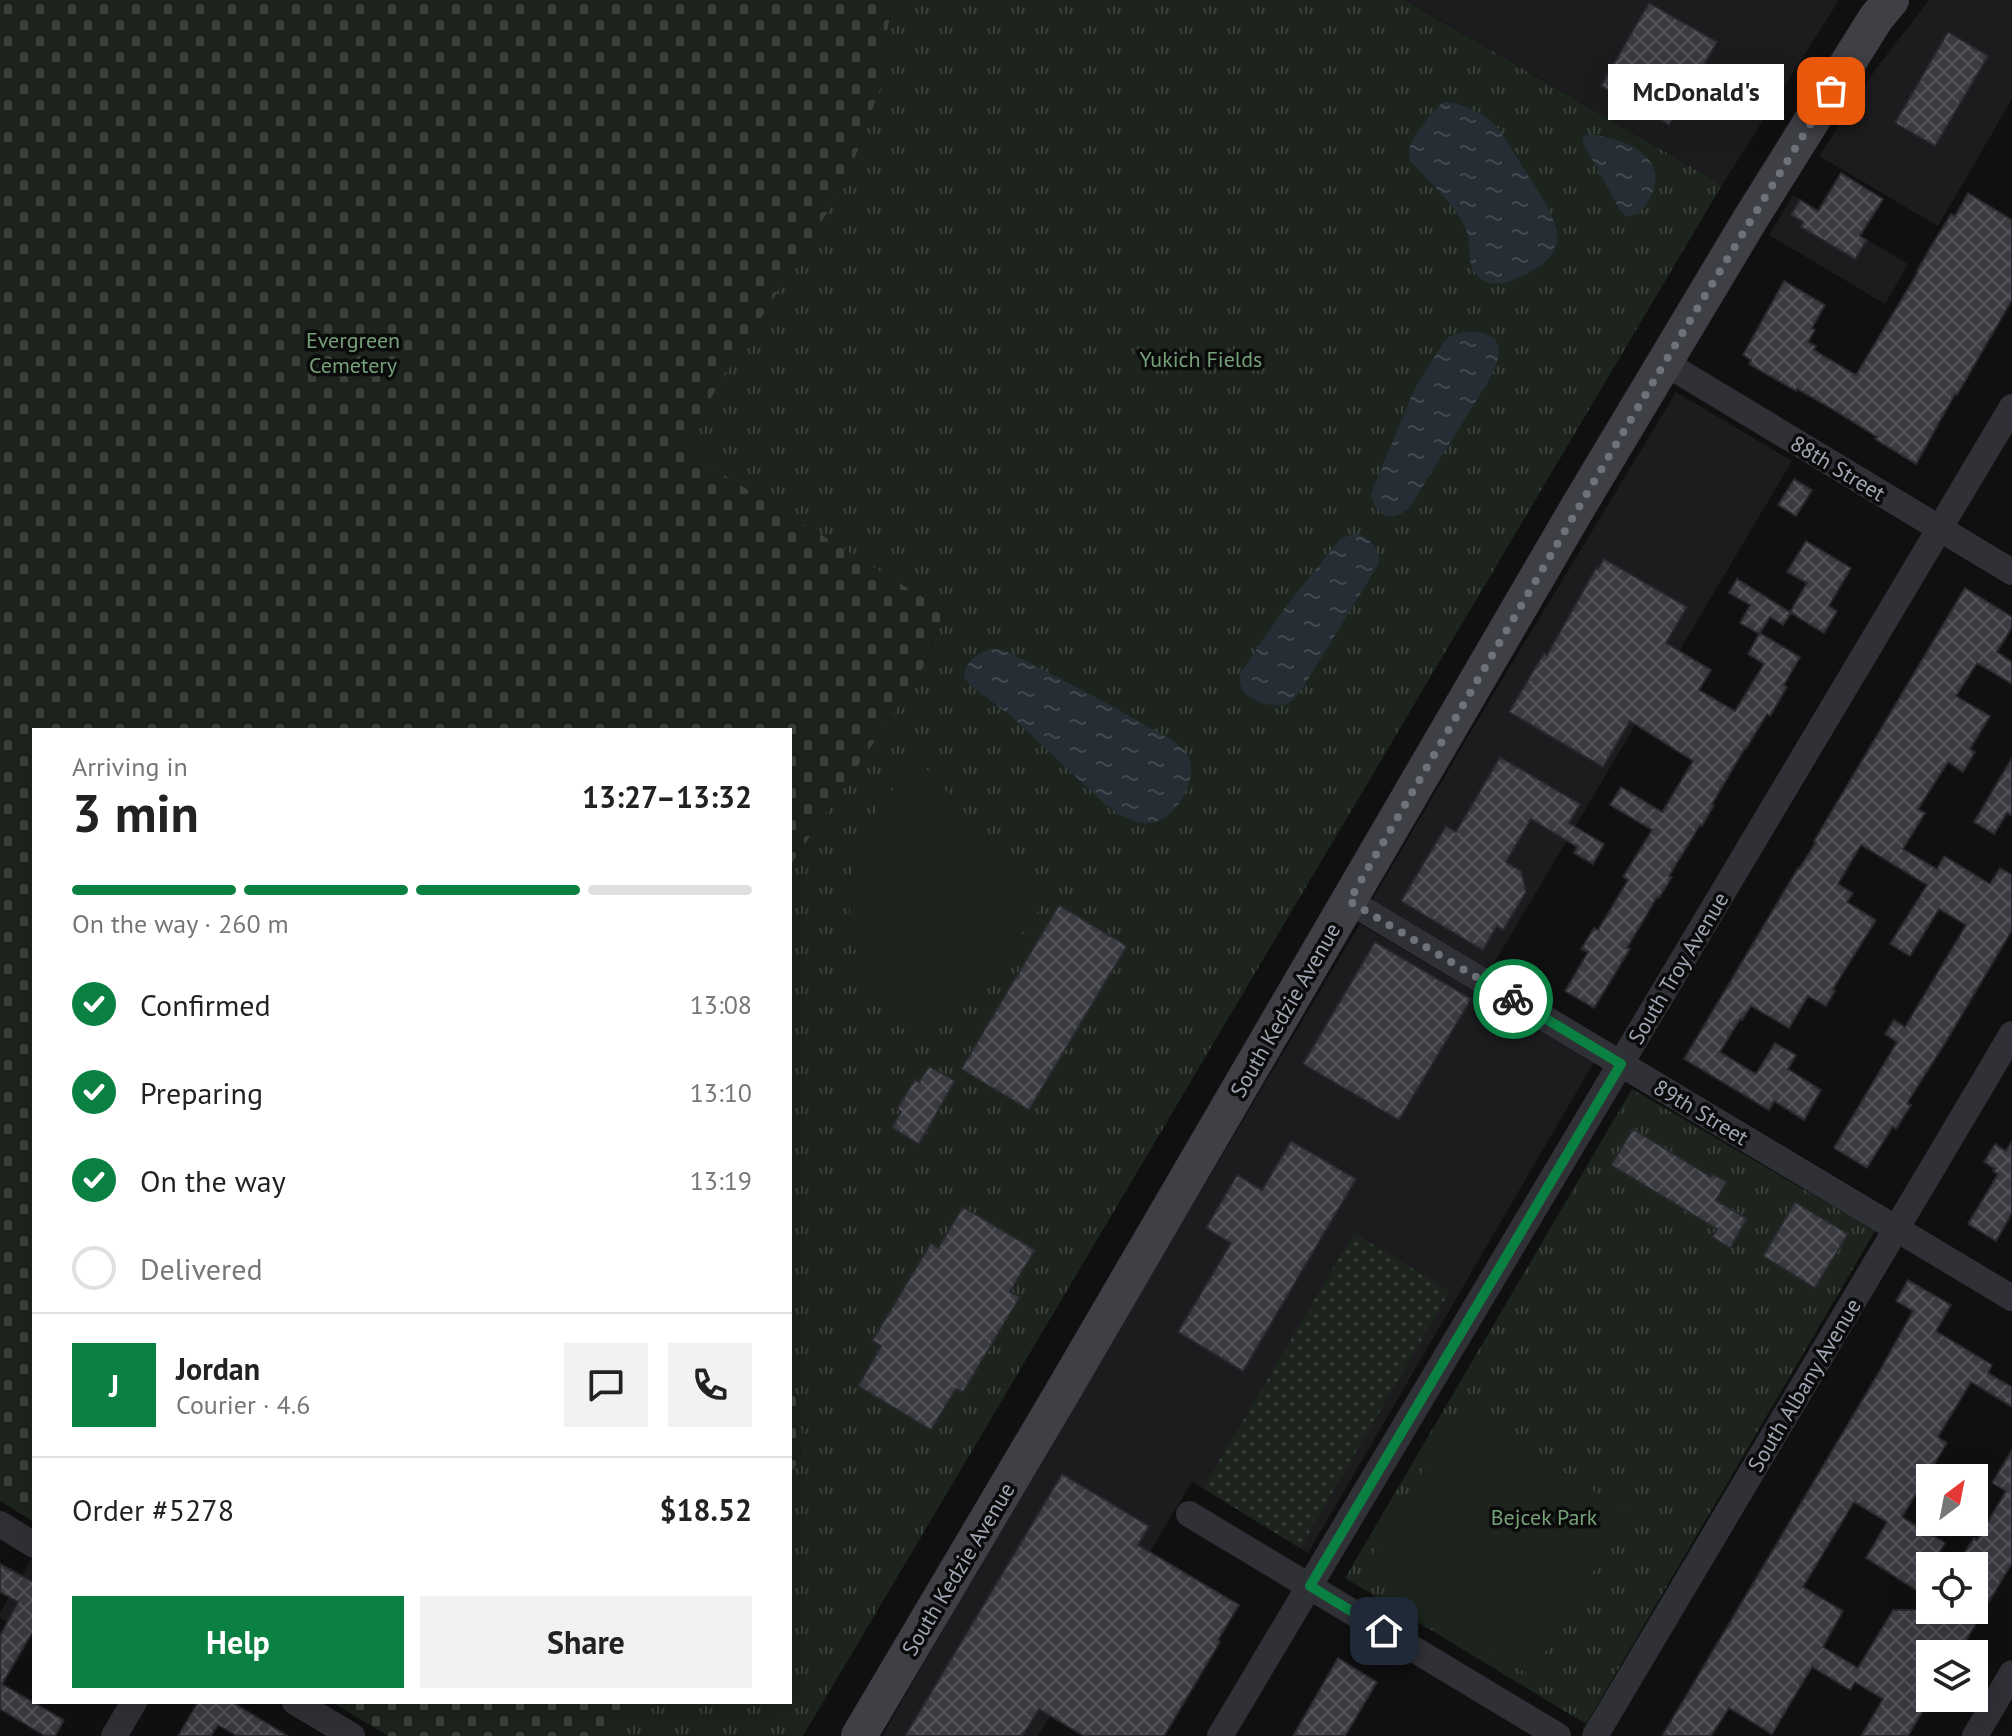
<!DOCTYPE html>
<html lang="en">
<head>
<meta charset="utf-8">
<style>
	body { margin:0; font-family:"PT Sans",sans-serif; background:#f2f2f2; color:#222; height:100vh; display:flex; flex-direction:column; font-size:30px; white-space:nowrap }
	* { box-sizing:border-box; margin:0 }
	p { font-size:26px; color:#767676 }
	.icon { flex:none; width:44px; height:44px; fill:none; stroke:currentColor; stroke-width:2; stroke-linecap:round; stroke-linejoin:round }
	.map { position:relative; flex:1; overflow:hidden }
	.drawer { position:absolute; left:32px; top:728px; width:760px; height:976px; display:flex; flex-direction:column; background:#fff; border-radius:0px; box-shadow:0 8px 32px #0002 }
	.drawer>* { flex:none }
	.needle { width:52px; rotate:32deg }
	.buttons { position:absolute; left:1916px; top:1464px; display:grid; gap:16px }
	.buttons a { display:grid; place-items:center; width:72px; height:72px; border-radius:0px; background:#fff; box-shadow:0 8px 32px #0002; font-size:40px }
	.pin { position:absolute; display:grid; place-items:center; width:68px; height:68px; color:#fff; margin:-34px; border-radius:16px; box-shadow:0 4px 12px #0006 }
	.courier { position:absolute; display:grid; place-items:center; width:80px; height:80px; margin:-40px; border:6px solid #0b8043; border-radius:50%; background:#fff; color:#222; box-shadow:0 2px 10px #0007 }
	.bubble { position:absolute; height:56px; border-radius:0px; background:#fff; box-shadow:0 8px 32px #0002; font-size:26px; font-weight:700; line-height:56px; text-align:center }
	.head em { font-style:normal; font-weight:700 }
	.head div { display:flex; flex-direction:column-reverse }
	.head { display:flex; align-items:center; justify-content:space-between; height:136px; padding:0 40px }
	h1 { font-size:52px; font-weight:700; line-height:60px }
	.bar { display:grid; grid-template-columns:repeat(4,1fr); gap:12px 8px; align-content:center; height:96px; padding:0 40px }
	.bar i { height:10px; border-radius:6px; background:#e0e0e0 }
	.bar .on { background:#0b8043 }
	.bar p { grid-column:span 4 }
	.line { display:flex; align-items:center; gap:20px; padding:0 40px; border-top:2px solid #e0e0e0 }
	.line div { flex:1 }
	.round { display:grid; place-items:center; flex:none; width:84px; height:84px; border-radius:0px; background:#f2f2f2 }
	ol { padding:0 40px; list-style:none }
	li { display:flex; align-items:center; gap:24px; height:88px }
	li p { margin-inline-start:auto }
	li .icon { padding:8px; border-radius:50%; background:#0b8043; color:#fff; stroke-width:4 }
	li:last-child { color:#767676 }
	li i { width:44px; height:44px; border:4px solid #e0e0e0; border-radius:50% }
	.cta { display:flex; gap:16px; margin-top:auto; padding:16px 40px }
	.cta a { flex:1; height:92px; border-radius:0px; background:#0b8043; color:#fff; font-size:32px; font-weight:700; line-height:92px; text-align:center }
	.cta a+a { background:#f2f2f2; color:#222 }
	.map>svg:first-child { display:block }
	.built { fill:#1c1c1e }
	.grass { fill:url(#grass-dots) }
	.cemetery { fill:url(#cemetery-stones) }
	.park { fill:url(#park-tufts) }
	.pitch { fill:#1c241d }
	.water { fill:url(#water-ripples) }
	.building { fill:url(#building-cross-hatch); stroke:#29292d; stroke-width:2 }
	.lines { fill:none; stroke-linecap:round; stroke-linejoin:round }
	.minor { stroke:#303136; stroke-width:26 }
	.secondary { stroke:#3e4046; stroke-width:36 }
	.done { stroke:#6e727a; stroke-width:8; stroke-dasharray:0 14.4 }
	.route { stroke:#0b8043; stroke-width:10 }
	.labels { text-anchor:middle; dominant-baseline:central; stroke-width:7; stroke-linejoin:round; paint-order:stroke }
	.park-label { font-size:22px; fill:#75a078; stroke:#0b0b0c }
	.street-label { font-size:22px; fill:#a0a6b3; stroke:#0b0b0c }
</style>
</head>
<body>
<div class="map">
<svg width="2012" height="1736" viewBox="0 0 2012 1736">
	<defs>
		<pattern id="grass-dots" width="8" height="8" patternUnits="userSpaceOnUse" patternTransform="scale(2)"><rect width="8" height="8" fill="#1c241d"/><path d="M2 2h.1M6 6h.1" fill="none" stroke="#3a413b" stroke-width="1.8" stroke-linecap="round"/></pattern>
		<pattern id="cemetery-stones" width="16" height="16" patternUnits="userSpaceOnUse" patternTransform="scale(2)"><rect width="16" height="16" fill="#1c241d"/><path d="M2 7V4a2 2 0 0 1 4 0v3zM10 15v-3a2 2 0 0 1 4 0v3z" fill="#3a413b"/></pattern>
		<pattern id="park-tufts" width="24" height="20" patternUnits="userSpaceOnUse" patternTransform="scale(2)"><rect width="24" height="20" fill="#1c241d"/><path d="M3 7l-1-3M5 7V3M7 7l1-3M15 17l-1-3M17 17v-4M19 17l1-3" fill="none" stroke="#3a413b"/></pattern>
		<pattern id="water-ripples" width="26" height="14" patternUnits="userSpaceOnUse" patternTransform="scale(2)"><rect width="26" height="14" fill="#262e35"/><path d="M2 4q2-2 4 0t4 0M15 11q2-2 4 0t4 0" fill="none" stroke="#424950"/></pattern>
		<pattern id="building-cross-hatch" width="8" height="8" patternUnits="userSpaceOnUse" patternTransform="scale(2)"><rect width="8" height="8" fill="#3a3b41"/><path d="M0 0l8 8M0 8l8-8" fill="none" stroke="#53545a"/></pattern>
	</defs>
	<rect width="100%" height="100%" fill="#101011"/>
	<!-- built -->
	<g class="built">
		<path d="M1406 0H1839L1722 185Z"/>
		<path d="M1929 0H2012V99L1938 226 1819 156 1875 70Z"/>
		<path d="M1793 195 1908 264 1885 304 1769 235Z"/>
		<path d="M1676 392 1792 461 1490 970 1372 900 1482 713Z"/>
		<path d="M1360 924 1594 1062 1308 1553 1192 1482 1038 1736H882L1047 1449Z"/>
		<path d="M32 1558 34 1559V1638L0 1618V1613Z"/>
	</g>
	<!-- grass -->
	<path class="grass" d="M1354 1233 1450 1291 1300 1548 1203 1488Z"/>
	<!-- cemetery -->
	<g class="cemetery">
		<path d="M0 0H893L883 54V80L862 140 843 187 692 454 945 610 921 673 790 866V730H34V1522L0 1501Z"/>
		<path d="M790 1392 796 1396 805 1452 790 1474Z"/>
		<path d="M332 1702H633L610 1736H388Z"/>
	</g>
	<!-- park -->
	<g class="park">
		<path d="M893 0H1405L1722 185 803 1736H610L633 1702H790V1474L805 1452 796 1396 790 1392V866L921 673 945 611 691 455 688 442 690 431 843 187 862 140 883 80V54Z"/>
		<path d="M1632 1089 1875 1231 1586 1724 1345 1578Z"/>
	</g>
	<!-- pitch -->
	<g class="pitch">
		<path d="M920 762 1041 897 1036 919 914 1038C905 1029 894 1022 886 1013 881 1007 877 998 873 991 844 941 842 884 866 830 877 803 900 783 920 762Z"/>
		<path d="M1459 1411 1629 1512 1531 1676 1361 1574Z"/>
	</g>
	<!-- water -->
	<g class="water">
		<path d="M1444 102C1460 102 1480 112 1493 123 1502 131 1508 143 1514 153 1528 177 1548 201 1556 228 1557 233 1558 240 1556 246 1551 261 1533 271 1520 277 1507 283 1492 288 1480 278 1463 264 1474 244 1465 227 1454 204 1428 180 1410 161 1409 155 1408 154 1410 147 1414 135 1433 109 1444 102Z"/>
		<path d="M1590 134C1612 138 1644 144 1654 169 1661 185 1644 219 1626 216L1620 210 1582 141 1584 136Z"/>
		<path d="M1475 332C1510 335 1499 361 1488 382L1409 508C1391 524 1374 515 1371 493L1415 388 1443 343 1450 336 1459 333Z"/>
		<path d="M1356 533C1371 540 1381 548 1378 565L1305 684C1300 691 1294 700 1287 704 1277 709 1252 702 1244 692 1240 687 1240 680 1240 674L1284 609 1340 539Z"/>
		<path d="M994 649 1008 652C1053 675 1099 698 1143 724 1157 732 1174 739 1184 750 1204 773 1178 818 1152 823 1135 826 1120 814 1107 806L1010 715 972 687 964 678C965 662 978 651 994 649Z"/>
	</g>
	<!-- building -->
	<g class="building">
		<path d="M1649 3 1717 42 1669 125 1601 86Z"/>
		<path d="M1948 32 1988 56 1935 146 1895 123Z"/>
		<path d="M1841 173 1883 199 1860 236 1867 240 1855 259 1801 227 1803 222 1791 215 1800 200 1818 211Z"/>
		<path d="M1968 193 2012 220V300L1957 395 1955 394 1916 464 1875 439 1877 437 1832 409 1797 389 1796 391 1749 364 1751 360 1743 355 1784 281 1825 305 1812 328 1815 330 1808 342 1816 346 1814 350 1856 375 1918 272 1917 271 1930 248 1951 214 1955 216Z"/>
		<path d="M1794 479 1812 490 1796 516 1778 505Z"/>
		<path d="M1806 541 1851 568 1829 606 1837 611 1824 633 1791 613 1783 625 1770 617 1760 633 1800 657 1784 685 1787 687 1770 716 1767 714 1746 749 1745 748 1712 804 1714 805 1702 826 1700 825 1669 876 1672 877 1659 898 1657 897 1627 948 1630 949 1594 1008 1565 991 1588 952 1581 949 1594 928 1598 930 1628 880 1623 877 1652 830 1610 805 1621 787 1662 812 1693 761 1630 721 1603 767 1509 712 1544 653 1547 655 1596 568 1598 569 1604 559 1687 607 1666 643 1711 670 1699 690 1735 711 1764 664 1748 654 1759 634 1740 623 1750 605 1729 593 1737 579 1790 612 1807 583 1787 572Z"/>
		<path d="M1965 588 2012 617V627L1997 652 2012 662V684L1977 663 1956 696 1990 716 1970 749 1975 752 1963 772 1948 762 1918 809 1925 813 1903 849 1937 869 1944 856 1990 884 2000 868 2012 875V930L1947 1040 1907 1103 1911 1105 1896 1129 1893 1126 1867 1168 1834 1148 1897 1042 1885 1034 1894 1020 1905 1027 1966 925 1939 909 1910 956 1890 944 1927 885 1861 845 1838 884 1853 893 1847 902 1876 920 1833 989 1835 991 1826 1006 1808 996 1789 1028 1751 1006 1742 1020 1740 1019 1720 1052 1756 1074 1775 1043 1796 1055 1788 1069 1821 1090 1804 1120 1774 1101 1769 1110 1684 1059 1798 868 1799 869 1816 842 1814 841 1830 814Z"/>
		<path d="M1500 757 1580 804 1569 823 1604 844 1593 864 1574 853 1577 847 1531 819 1506 862 1521 871 1526 892 1503 930 1497 926 1483 950 1401 901 1446 826 1456 832Z"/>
		<path d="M2012 758V816L2007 813 1994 834 1974 822Z"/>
		<path d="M1059 905 1127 946 1029 1110 961 1069Z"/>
		<path d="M1375 942 1471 999 1399 1120 1303 1064Z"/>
		<path d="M929 1066 955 1081 919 1144 892 1128 901 1112 897 1109 915 1079 919 1082Z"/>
		<path d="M1633 1129 1711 1177 1713 1174 1727 1182 1716 1200 1747 1219 1730 1248 1712 1237 1717 1229 1611 1165Z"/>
		<path d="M1291 1141 1356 1179 1243 1371 1178 1332 1231 1243 1206 1228 1237 1175 1262 1190Z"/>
		<path d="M2012 1141V1213L1996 1241 1968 1224 1998 1174 1993 1171 1995 1169 1984 1162 1995 1144 2006 1151Z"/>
		<path d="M1795 1202 1848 1234 1815 1288 1763 1256Z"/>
		<path d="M963 1207 1035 1250 1010 1292 1020 1297 963 1392 956 1389 931 1430 858 1386 881 1346 872 1341 931 1243 938 1248Z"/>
		<path d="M1908 1280 1951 1305 1936 1331 1992 1365 1988 1373 2012 1387V1407L1971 1382 1938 1437 1947 1443 1902 1517 1945 1543 1916 1590 1866 1558 1887 1522 1854 1502 1803 1587 1843 1611 1823 1647 1858 1668 1893 1610H1974V1566L1961 1558 1974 1538 1977 1540 2006 1491 1992 1483 2012 1450V1563L1958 1654H1930V1699L1908 1736H1861L1883 1699 1855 1682 1850 1690 1812 1667 1772 1734 1729 1708 1711 1736H1662L1879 1372 1913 1311 1896 1301Z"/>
		<path d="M1062 1474 1149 1526 1138 1545 1239 1605 1218 1640 1220 1642 1188 1696 1164 1736H1084L1039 1709 1022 1736H905Z"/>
		<path d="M0 1564 31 1581 34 1576V1630L2 1684 64 1720 55 1736H45L0 1709V1636L18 1602 0 1592Z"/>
		<path d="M1338 1658 1377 1682 1345 1736H1293Z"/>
		<path d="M198 1702H232L288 1736H237L218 1725 211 1736H178Z"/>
	</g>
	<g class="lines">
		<!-- minor -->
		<g class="minor">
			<path d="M1665 363 2012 572"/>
			<path d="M1349 901 2012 1298"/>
			<path d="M1189 1514 1558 1736"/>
			<path d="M0 1524 34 1545"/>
			<path d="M295 1702 352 1736"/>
			<path d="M114 1736 134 1702"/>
			<path d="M1220 1736 2012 407"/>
			<path d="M1595 1736 2012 1034"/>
			<path d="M1975 1736 2012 1673"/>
		</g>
		<!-- secondary -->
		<path class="secondary" d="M859 1736 1066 1386 1578 507 1751 218 1876 18 1891 0"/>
	</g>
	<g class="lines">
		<!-- done -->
		<path class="done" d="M1513 999 1349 901C1507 630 1664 357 1831 91"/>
		<!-- route -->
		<path class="route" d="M1384 1631 1310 1586 1621 1064 1513 999"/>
	</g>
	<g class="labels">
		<!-- park labels -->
		<g class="park-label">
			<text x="353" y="340">Evergreen<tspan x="353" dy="25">Cemetery</tspan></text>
			<text x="1201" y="359">Yukich Fields</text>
			<text x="1544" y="1517">Bejcek Park</text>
		</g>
		<!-- street labels -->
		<g class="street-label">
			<text transform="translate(1838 468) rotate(31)">88th Street</text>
			<text transform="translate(1678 968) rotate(-59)">South Troy Avenue</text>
			<text transform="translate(1285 1010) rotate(-60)">South Kedzie Avenue</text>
			<text transform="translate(1701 1112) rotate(31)">89th Street</text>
			<text transform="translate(1804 1385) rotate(-59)">South Albany Avenue</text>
			<text transform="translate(958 1569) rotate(-59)">South Kedzie Avenue</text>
		</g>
	</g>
</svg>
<div class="buttons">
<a><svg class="needle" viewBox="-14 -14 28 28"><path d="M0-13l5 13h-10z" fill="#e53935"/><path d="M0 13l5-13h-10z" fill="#767676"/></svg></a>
<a><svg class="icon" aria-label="locate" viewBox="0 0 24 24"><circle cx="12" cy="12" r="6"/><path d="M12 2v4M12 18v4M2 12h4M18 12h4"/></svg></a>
<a><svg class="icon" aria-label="layers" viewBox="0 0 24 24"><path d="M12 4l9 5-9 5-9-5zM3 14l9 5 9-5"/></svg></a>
</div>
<div class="pin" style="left:1831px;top:91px;background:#ea580c"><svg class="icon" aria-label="bag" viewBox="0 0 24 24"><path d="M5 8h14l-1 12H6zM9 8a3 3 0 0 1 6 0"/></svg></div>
<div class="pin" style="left:1384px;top:1631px;background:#1f2937"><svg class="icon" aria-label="home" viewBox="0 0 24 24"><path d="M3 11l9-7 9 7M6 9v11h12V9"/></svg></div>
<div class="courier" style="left:1513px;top:999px"><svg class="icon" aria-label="bike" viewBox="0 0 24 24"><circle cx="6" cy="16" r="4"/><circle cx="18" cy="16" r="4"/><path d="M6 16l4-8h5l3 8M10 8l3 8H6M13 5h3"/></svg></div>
<div class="bubble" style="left:1608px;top:64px;width:176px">McDonald's</div>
<section class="drawer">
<div class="head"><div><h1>3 min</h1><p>Arriving in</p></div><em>13:27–13:32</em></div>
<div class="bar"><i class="on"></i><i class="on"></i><i class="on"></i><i></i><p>On the way · 260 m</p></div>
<ol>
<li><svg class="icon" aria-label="check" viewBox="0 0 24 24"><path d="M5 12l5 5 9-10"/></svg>Confirmed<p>13:08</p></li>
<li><svg class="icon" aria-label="check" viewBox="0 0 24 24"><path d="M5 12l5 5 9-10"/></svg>Preparing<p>13:10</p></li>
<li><svg class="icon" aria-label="check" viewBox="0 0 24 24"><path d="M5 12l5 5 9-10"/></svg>On the way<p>13:19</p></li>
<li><i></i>Delivered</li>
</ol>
<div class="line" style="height:144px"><b class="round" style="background:#0b8043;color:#fff">J</b><div><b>Jordan</b><p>Courier · 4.6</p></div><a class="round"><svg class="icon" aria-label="chat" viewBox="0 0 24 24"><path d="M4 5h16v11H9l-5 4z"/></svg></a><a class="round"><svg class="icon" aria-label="phone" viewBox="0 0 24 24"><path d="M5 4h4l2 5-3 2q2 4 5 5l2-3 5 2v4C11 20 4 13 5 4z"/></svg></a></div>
<div class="line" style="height:104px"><div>Order #5278</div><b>$18.52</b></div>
<div class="cta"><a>Help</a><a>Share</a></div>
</section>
</div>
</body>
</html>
